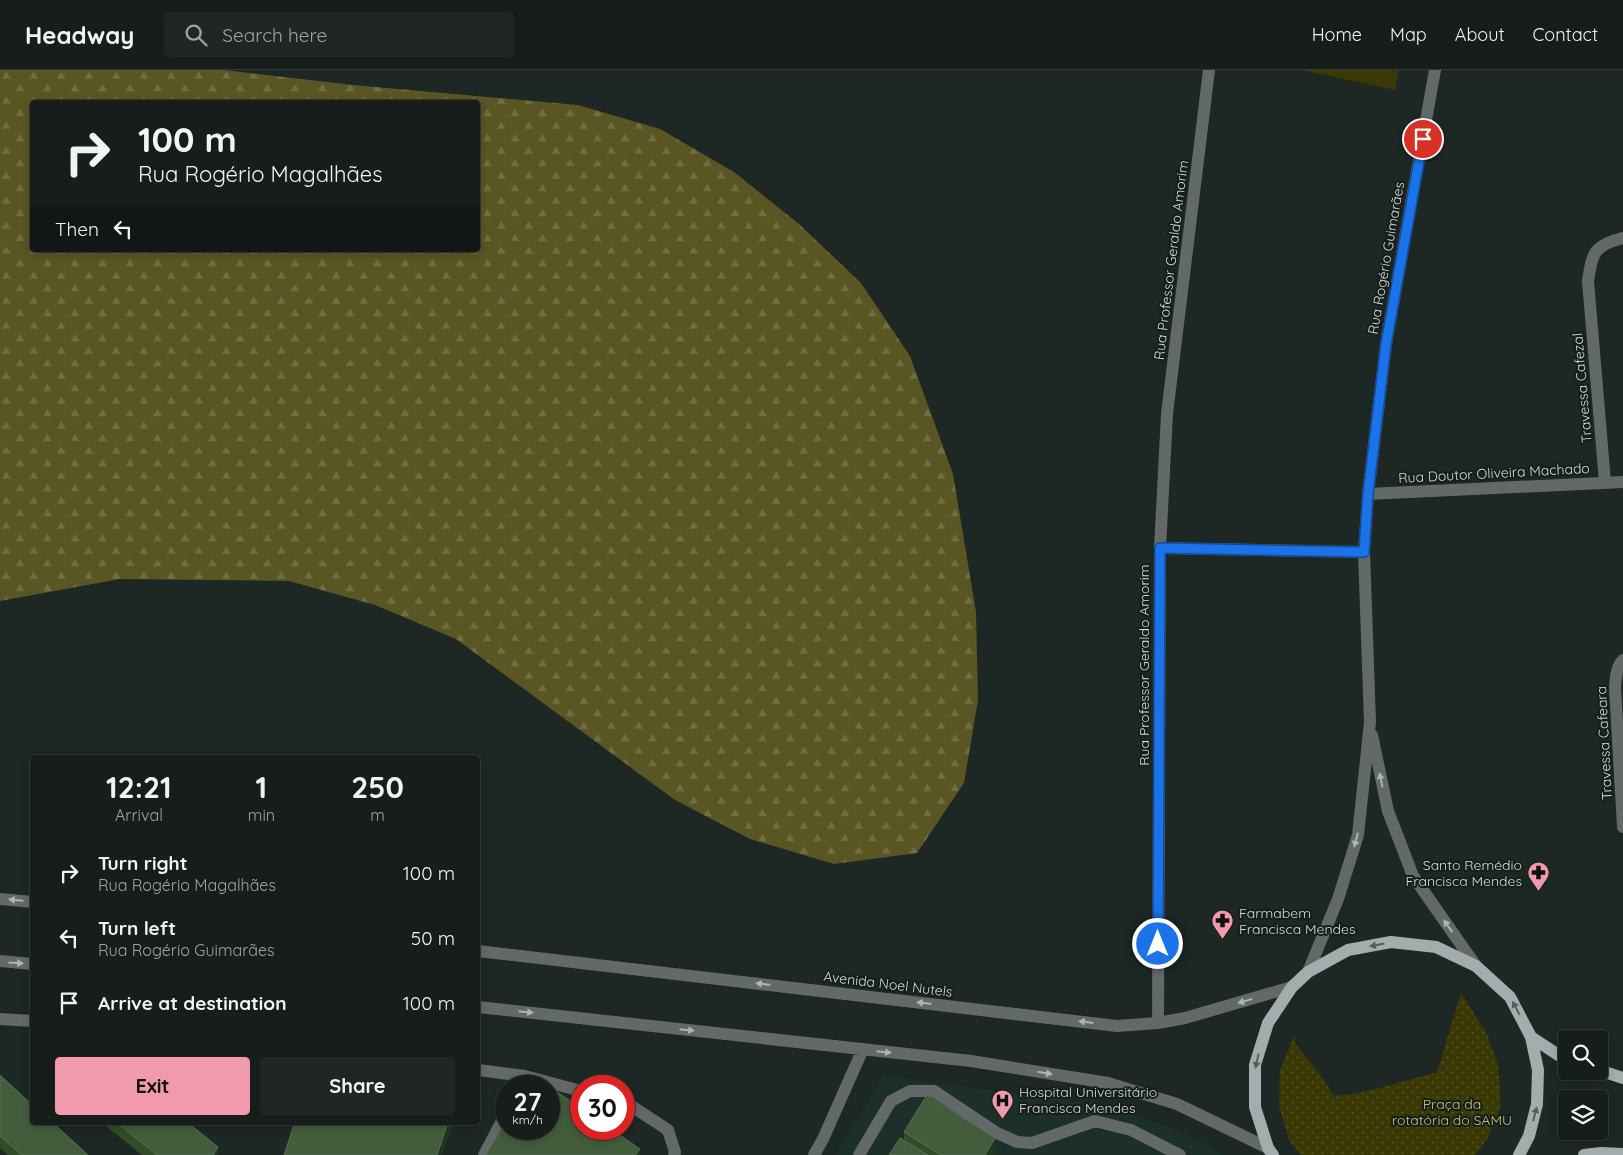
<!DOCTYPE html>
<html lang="en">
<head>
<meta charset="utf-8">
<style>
	:root { --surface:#161d1b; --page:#1f2624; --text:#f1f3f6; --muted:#9ea2a3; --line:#353b3a; --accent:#f29aad }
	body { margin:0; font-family:Quicksand,sans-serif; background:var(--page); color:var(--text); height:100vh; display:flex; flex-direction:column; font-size:19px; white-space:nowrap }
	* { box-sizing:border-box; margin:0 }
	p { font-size:16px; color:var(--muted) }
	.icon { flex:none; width:28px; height:28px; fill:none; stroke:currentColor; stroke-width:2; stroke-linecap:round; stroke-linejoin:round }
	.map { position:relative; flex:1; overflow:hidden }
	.sheet { position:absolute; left:30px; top:685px; width:450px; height:370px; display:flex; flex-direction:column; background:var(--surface); border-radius:5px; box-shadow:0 2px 8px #0003,0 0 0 1px var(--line) }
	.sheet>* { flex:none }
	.hud { position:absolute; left:30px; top:30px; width:450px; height:152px; border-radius:5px; box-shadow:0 2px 8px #0003,0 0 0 1px var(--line); background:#161d1b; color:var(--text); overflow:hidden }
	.controls { position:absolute; left:1558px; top:960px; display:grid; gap:10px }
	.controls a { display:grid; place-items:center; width:50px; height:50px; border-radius:5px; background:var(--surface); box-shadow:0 2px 8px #0003,0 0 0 1px var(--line); font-size:25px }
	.speed { position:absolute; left:495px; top:1005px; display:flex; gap:10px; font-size:25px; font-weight:700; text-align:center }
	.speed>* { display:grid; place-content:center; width:65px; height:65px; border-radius:50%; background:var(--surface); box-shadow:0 2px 8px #0003,0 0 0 1px var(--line); line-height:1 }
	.speed small { font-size:12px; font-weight:400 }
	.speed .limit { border:8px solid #d22; background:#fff; color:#111 }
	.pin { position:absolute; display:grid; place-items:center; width:42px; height:42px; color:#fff; margin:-21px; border:2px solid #fff; border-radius:50%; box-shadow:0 1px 5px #0007 }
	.me { position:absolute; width:55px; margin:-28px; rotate:0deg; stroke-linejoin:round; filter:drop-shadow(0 0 4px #0008) }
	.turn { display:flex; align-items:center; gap:18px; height:105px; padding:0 25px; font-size:22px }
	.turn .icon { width:65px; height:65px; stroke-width:2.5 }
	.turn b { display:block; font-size:35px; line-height:42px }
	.then { display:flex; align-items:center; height:48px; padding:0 25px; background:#0003; gap:10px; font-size:19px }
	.eta { display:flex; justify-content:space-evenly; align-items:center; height:85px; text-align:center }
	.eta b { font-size:30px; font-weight:800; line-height:35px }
	.button { display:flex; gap:10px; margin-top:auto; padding:10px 25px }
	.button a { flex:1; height:58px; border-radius:5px; background:var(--accent); color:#111; font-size:20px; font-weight:800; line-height:58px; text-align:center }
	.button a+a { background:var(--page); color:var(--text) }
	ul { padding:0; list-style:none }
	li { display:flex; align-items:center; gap:15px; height:65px; padding:0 25px }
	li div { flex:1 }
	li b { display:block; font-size:19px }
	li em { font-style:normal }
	header { display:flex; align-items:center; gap:30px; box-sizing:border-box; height:70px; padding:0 25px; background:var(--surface); border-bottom:1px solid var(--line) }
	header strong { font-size:24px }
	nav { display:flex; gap:28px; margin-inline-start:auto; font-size:18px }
	.search { width:350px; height:45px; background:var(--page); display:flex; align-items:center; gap:12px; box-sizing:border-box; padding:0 18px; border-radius:5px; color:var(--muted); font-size:19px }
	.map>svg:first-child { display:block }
</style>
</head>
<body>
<header>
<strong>Headway</strong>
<div class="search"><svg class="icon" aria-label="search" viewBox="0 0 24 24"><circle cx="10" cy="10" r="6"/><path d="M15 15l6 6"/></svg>Search here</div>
<nav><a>Home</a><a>Map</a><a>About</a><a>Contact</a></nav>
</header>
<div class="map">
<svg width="1623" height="1085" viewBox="0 0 1623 1085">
	<defs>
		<pattern id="forest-firs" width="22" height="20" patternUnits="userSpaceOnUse" patternTransform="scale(1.25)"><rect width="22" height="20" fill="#595623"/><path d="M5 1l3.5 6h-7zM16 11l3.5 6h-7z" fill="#706e42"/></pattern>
		<pattern id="park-dots" width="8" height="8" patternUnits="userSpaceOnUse" patternTransform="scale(1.25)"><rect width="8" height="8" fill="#3a3804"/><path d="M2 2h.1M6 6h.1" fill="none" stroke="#565428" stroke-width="1.8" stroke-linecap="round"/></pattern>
	</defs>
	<rect width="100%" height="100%" fill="#1d2724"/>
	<!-- built -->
	<path fill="#1d2f29" d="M884,1006l219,29 61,20 36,15 25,15h-390z"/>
	<!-- forest -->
	<path fill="url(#forest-firs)" fill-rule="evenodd" d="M0,0h224l129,15 225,20 82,24 74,43 65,52 62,59 49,73 43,118 23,138 2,88 -14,83 -47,70 -83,11 -84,-25 -75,-39 -219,-161 -81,-34 -86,-24 -169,-2 -120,22zM32,32h446v148h-446z"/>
	<!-- park -->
	<path fill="url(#park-dots)" d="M1461,923l26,41 11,31 3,42 -15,34 -11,14h-175l-11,-15 -10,-34 1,-36 14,-34 2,9 23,28 15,23c35,-3 69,-15 103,-24z"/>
	<!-- garden -->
	<path fill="#3a3804" d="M1301,0h98l-4,20z"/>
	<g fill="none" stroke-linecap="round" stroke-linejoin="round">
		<!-- minor -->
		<path stroke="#636969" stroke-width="12" d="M1605,412l-17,-201c4,-28 6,-36 35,-43
			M1368,424l255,-12
			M1160,478l204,4
			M1623,590c-7,7 -7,17 -8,27l8,140
			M1372,665l16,76 25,65 63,90
			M0,829l32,3
			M478,881l639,75 41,-3 27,-5 107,-31
			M0,891l32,3
			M1308,902l30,-73 20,-64 12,-113 -6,-170 4,-58 18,-150 49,-274
			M478,937l493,54 137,22 69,21 91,44
			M0,949l32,2
			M1158,953l2,-475 7,-134 42,-344
			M478,1000l47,6 56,15
			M624,1034l9,3 35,23 7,22 -1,3
			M484,1085l22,-42
			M814,1085l9,-16 40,-90
			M859,1085l32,-54 19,-10h24l63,42 20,9 15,1 63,-22 36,9 49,25"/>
		<!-- major -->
		<path stroke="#a2adae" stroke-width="12" d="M1531,967l35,23
			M1599,1000l24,8
			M1273,1085l-5,-7 -13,-41v-42l13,-42 24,-36 16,-15 40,-22 43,-8 45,5 40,19 34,31 21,40 7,33 -1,34 -8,32 -10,19
			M1584,1085l17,-2 22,1"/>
	</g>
	<!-- wall -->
	<path fill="#304c29" d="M0,1005l88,80h-80l-8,-7z
		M101,1052h86l31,33h-76z
		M904,1062l91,23h-106l15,-15z"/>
	<!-- shaded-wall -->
	<path fill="#21371f" d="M448,1052h6l-12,33h-5z
		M995,1068v17h-10z
		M218,1077v8h-5z
		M640,1079v6h-5z"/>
	<!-- building -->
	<path fill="#425c3c" stroke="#597055" d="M0,1005l32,30v17h20l36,33h-66l-22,-19z
		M532,1005l49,33v21h30l29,20 -5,6h-149l20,-35v9h43v-43h-23z
		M927,1025l68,43 -10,17h-44l-37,-23z
		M116,1052h71l31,25 -5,8h-56z
		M295,1052h153l-11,33h-153z
		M900,1068l28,17h-39z"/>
	<!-- one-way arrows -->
	<defs><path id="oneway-solid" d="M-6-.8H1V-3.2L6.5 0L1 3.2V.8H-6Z" transform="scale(1.25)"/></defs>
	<g fill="#aeb4b3">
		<use href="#oneway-solid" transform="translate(1381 710) rotate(-102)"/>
		<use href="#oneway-solid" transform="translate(1356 770) rotate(105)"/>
		<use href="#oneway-solid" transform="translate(16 830) rotate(-175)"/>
		<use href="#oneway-solid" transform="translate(1448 856) rotate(-125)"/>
		<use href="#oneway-solid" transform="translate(16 893) rotate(4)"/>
		<use href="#oneway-solid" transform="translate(763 914) rotate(-173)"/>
		<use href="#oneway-solid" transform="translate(1245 931) rotate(164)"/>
		<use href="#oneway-solid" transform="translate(924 933) rotate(-173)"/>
		<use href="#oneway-solid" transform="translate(526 942) rotate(6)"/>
		<use href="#oneway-solid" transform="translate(1086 952) rotate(-173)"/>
		<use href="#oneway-solid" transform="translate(687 960) rotate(6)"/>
		<use href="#oneway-solid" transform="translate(884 982) rotate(6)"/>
		<use href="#oneway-solid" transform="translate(1045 1003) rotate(9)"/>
	</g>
	<g fill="#545e5d">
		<use href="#oneway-solid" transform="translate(1377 875) rotate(169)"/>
		<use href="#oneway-solid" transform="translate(1516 938) rotate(-118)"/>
		<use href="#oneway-solid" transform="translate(1257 991) rotate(102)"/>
		<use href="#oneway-solid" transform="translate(1535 1044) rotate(-75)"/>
	</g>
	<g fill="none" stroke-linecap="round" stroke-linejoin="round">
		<defs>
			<path id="route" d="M1158,874l2,-396 204,4 4,-58 18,-150 37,-205"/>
		</defs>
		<!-- route casing -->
		<use href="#route" stroke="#114b97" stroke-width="12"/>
		<!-- route -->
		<use href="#route" stroke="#1a73e8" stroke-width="9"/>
	</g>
	<!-- icons -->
	<defs>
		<symbol id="pharmacy-pin" viewBox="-11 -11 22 30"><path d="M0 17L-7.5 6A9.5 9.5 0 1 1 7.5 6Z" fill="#f29aad" stroke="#141e1b"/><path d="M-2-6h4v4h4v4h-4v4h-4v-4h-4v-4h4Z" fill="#111"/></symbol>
		<symbol id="hospital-pin" viewBox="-11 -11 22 30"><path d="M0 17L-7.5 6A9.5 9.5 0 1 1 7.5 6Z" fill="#f29aad" stroke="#141e1b"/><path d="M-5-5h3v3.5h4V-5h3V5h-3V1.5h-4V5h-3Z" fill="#111"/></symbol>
	</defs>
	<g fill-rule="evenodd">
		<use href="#pharmacy-pin" x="1526" y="790" width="25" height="34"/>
		<use href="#pharmacy-pin" x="1210" y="838" width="25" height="34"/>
		<use href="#hospital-pin" x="990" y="1018" width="25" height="34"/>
	</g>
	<g text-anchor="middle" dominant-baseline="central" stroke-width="4" stroke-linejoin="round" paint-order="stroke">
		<!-- street labels -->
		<g font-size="14" fill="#d7dddb" stroke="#141e1b">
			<text transform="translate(1386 188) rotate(-80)">Rua Rogério Guimarães</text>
			<text transform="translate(1171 190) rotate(-83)">Rua Professor Geraldo Amorim</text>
			<text transform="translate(1582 318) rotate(-95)">Travessa Cafezal</text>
			<text transform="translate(1494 403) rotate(-3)">Rua Doutor Oliveira Machado</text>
			<text transform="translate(1144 595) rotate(-90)">Rua Professor Geraldo Amorim</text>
			<text transform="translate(1604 673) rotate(-93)">Travessa Cafeara</text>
			<text transform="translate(888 914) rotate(7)">Avenida Noel Nutels</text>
		</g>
		<!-- poi labels -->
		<g font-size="14" fill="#d7dddb" stroke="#141e1b" text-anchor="start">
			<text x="1522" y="795" text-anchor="end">Santo Remédio<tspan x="1522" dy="16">Francisca Mendes</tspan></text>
			<text x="1239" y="843">Farmabem<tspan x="1239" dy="16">Francisca Mendes</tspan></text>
			<text x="1019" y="1022">Hospital Universitário<tspan x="1019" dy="16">Francisca Mendes</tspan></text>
		</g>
		<!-- park labels -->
		<g font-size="14" fill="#c6c373" stroke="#141e1b">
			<text x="1452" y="1034">Praça da<tspan x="1452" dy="16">rotatória do SAMU</tspan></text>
		</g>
	</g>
</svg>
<div class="controls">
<a><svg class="icon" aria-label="search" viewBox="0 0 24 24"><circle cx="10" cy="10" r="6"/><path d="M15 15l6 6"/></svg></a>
<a><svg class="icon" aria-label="layers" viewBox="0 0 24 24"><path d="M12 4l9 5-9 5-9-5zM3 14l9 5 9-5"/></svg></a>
</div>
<div class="speed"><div>27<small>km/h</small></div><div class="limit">30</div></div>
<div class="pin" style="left:1423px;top:69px;background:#d93025"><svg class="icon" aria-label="arrive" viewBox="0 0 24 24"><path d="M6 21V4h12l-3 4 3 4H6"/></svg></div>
<svg class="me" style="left:1158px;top:874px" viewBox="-20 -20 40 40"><circle r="17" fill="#1a73e8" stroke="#fff" stroke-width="3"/><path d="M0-11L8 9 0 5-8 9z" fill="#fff"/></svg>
<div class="hud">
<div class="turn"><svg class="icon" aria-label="right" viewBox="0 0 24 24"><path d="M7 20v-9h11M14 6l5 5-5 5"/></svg><div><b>100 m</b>Rua Rogério Magalhães</div></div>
<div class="then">Then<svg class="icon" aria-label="left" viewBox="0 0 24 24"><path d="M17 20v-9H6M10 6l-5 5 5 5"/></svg></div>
</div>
<section class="sheet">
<div class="eta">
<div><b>12:21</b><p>Arrival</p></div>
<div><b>1</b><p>min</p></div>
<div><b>250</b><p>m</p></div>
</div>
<ul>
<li><svg class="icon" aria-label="right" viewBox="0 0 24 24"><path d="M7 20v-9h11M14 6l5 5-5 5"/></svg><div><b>Turn right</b><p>Rua Rogério Magalhães</p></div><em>100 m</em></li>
<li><svg class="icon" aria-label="left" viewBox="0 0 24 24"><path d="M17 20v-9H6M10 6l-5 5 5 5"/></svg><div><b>Turn left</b><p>Rua Rogério Guimarães</p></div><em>50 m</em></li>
<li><svg class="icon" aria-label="arrive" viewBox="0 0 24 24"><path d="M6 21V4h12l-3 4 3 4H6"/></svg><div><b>Arrive at destination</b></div><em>100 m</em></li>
</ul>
<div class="button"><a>Exit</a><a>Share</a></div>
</section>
</div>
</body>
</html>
